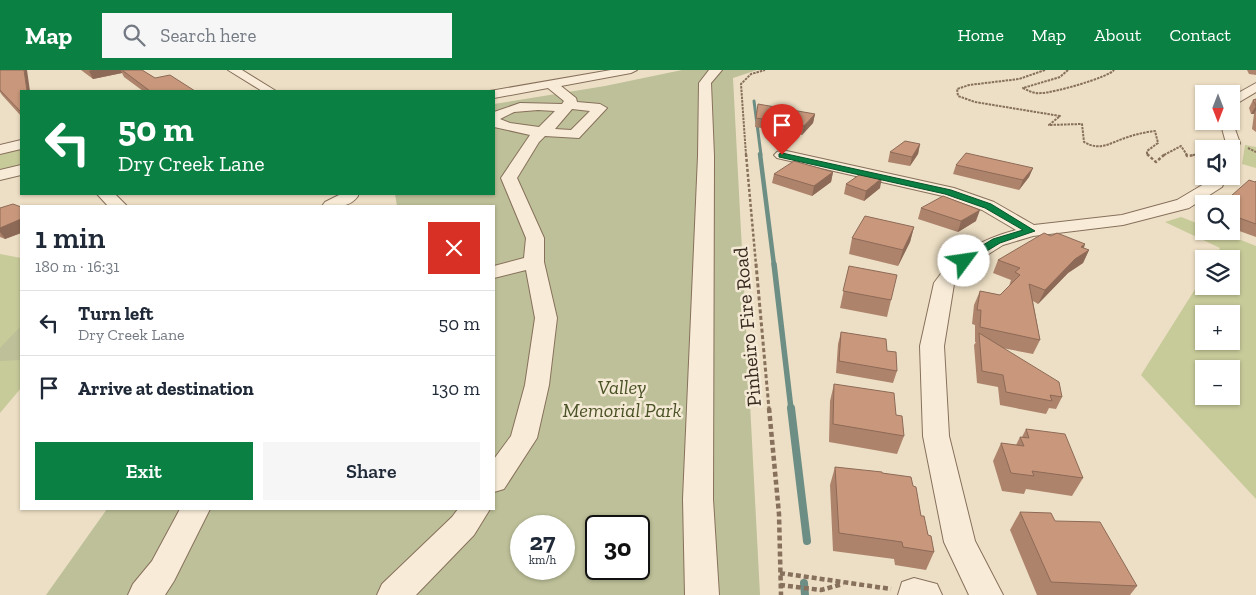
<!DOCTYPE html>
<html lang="en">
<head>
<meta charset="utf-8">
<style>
	:root { --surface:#fff; --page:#f6f6f7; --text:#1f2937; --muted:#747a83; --line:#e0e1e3; --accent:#0b8043 }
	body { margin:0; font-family:"Zilla Slab",serif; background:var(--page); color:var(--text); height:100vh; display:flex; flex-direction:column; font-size:19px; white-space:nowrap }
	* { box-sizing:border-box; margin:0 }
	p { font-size:16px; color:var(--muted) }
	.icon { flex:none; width:28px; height:28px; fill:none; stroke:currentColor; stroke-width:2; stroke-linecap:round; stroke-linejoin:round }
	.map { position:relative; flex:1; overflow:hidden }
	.drawer { position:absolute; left:20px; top:135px; width:475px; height:305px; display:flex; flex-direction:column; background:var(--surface); border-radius:0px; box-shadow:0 1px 4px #0004 }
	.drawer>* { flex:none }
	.guide { position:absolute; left:20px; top:20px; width:475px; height:105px; border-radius:0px; box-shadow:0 1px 4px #0004; background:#0b8043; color:#fff; overflow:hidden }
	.needle { width:32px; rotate:180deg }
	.fabs { position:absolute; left:1195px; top:15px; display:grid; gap:10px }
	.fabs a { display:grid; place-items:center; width:45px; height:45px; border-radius:0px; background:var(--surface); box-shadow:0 1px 4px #0004; font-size:25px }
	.speed { position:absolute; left:510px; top:445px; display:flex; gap:10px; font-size:25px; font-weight:700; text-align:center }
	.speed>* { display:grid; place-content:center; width:65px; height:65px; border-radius:50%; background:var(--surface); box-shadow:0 1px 4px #0004; line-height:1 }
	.speed small { font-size:12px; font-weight:400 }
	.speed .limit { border:2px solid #111; border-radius:8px; background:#fff; color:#111 }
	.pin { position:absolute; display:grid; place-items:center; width:42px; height:42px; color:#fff; margin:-51px -21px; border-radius:50% 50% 50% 0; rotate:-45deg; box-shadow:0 0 5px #0007 }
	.pin .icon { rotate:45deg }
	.me { position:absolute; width:55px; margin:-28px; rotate:59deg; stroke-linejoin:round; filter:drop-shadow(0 0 4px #0008) }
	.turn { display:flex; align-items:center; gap:18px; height:105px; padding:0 15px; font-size:22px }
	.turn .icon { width:65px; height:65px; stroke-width:2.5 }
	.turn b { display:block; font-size:35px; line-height:42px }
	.round { display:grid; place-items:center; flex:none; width:52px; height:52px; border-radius:0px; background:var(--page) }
	.overview { display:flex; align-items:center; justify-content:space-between; height:85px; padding:0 15px }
	h1 { font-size:30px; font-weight:600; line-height:38px }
	.primary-button { display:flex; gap:10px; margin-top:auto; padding:10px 15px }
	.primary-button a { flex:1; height:58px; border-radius:0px; background:var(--accent); color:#fff; font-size:20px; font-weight:600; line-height:58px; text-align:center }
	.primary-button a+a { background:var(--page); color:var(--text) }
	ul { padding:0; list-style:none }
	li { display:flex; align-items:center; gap:15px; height:65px; padding:0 15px; border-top:1px solid var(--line) }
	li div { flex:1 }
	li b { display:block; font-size:19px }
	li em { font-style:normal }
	header { display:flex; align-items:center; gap:30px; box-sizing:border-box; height:70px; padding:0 25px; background:var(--accent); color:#fff }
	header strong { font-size:24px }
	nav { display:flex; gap:28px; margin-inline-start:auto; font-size:18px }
	.search { width:350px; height:45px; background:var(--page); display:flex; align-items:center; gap:12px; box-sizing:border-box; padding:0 18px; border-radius:0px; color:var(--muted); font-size:19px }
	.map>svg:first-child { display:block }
</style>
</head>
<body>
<header>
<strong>Map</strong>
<div class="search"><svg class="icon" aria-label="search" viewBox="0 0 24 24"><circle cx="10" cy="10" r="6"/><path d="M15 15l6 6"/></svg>Search here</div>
<nav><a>Home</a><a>Map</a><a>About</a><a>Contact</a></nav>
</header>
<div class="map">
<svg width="1256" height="525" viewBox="0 0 1256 525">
	<rect width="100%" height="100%" fill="#eddfc5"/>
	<!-- green -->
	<path fill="#c7ca99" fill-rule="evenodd" d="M1245,75l11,2v21l-14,-4z
		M21,79v19l-21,5v-18z
		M1181,147l23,9v5h14l38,15v253l-115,-124 63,-100v11h27v-27h-17l6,-11 -55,-26zM1204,244h27v27h-27zM1204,299h27v27h-27z
		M0,184l21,4v130l-21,25z"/>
	<!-- cemetery -->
	<path fill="#bdc098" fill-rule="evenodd" d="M682,0h75l-24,8 27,517h-714l61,-86h387v-303h-97l-2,-12h99v-90l111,-18zM521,456h43v43h-43zM596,456h43v43h-43z
		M21,256v34l-21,1v-13z"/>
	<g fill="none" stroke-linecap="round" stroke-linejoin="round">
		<!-- stream-far3 -->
		<path stroke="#6d8e84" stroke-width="3" d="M754,31l7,54"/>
		<!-- stream-far2 -->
		<path stroke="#6d8e84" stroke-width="4.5" d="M760,84l14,111"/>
		<!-- stream-far1 -->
		<path stroke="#6d8e84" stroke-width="5.5" d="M774,194l17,145"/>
		<!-- stream -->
		<path stroke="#6d8e84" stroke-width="8" d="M791,338l16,133
			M804,513l1,12"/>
		<defs>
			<path id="minor" d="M228,0h14l34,21h-14z
				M611,0h26l-6,3 -70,13 15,12 1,4 23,2 7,4 -28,30 -34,-2 -6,6 -22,36 27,60v24l13,56 -8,67 -12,53 -33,51 -10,3v-33l17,-23 14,-51 10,-67 -9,-48 -32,8v-12l30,-8 2,-20 -25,-60 29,-43 -36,-8v-15l26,-9 42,1 2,-3 -16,-13 -54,10v-7h-4zM572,39l18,2 -19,19 -16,-1zM538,40l17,1 -16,16 -29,-4 -10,-4 14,-7z
				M709,0h13l-11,13 3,73 -1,343 6,96h-34l-2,-96 15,-343 1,-73z
				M1256,13v9l-25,15v-10z
				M1231,48l9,25 -4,9 -5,1v-4h-7l2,-6 -6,-22h11z
				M21,70v9l-21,5v-9z
				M782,80l172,38 40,14 40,23 88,-10 55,-15 32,-19 2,-5h16l-5,11 -33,21 -66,17 -90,11 -30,9 -32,20 -17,19 -10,62 5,90 26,105 28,54h-34l-25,-53 -21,-106 -3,-90 14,-63c20,-29 48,-44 82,-53l-34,-20 -39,-14 -166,-38 -3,-3 3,-3z
				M21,95v10l-21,5v-10z
				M97,124h18l12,12h-19z
				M341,124h17v2c-8,12 -23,11 -36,10l3,-4z
				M180,439h30l-36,72 -9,14h-37l5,-11 19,-23z
				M458,439h32l-16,26 -58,60h-39l5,-11 70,-67z
				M914,508l23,6 5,11h-44l4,-13z"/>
		</defs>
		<!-- minor casing -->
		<use href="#minor" stroke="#87705c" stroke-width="2"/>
		<!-- path-far3 -->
		<path stroke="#87705c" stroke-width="2" stroke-dasharray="2.5 1" stroke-linecap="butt" d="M1045,0l-26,9 -50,6 -12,4 1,7 17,6 85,14 -11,9 33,-1 2,18c17,10 27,0 44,-5 9,-3 18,-5 27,-6l3,12 -11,8v4
			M1068,0l-8,7 -37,11c6,3 11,6 18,5 13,0 68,-16 73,-23
			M1248,78l8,4
			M746,85l-5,-71 10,-10 14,-4
			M1164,85l17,-9 6,9
			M1193,85l11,-1"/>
		<!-- path-far2 -->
		<path stroke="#87705c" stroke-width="2.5" stroke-dasharray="3 2" stroke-linecap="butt" d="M746,84l10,111
			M1147,84l9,8 9,-8
			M1186,84l1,2 17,-2"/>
		<!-- path-far1 -->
		<path stroke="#87705c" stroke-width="3" stroke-dasharray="4 2.5" stroke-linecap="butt" d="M756,194l13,145"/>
		<!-- path -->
		<path stroke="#87705c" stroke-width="4.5" stroke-dasharray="5 3" stroke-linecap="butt" d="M769,338l10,106 2,81
			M780,503l111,16
			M780,515l41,5 22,-6"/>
		<!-- minor -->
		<use href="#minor" fill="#f8ecd8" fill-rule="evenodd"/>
	</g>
	<!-- wall -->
	<path fill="#ad836b" d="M0,0l21,21v25l-19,-21 -2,-3z
		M81,0h61l13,8 40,13h-52l-19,-14 -2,-4 -29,6z
		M1247,0h9v5l-7,-1z
		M1256,29v33l-4,-3 2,-15h-3l-2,-6 4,-8z
		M815,44l-2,9 -11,12 -47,-8 1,-9z
		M920,74l-2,10 -8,12 -22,-4 2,-10z
		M956,95l77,3 -4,9 -10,13 -66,-16z
		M833,102l-2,10 -19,14 -40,-13 2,-9z
		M1256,111v56l-25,-9v-24z
		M846,114l34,4 -16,13 -20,-7z
		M21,137v26l-16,6 -5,-2v-29z
		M921,138l55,13 -18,11 -40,-13z
		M914,157l-4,15 -12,24 -49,-12 3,-16z
		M1051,166l34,8 -1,4 5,2 -6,13 -15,10 -30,31 -5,-3 7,39 -7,14 -31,-6 60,49 -6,12 -7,-1 -3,6 -46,-9 -2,-18 -21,-4 -3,-38 2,-3h-1v-17l-3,-1 2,-19 6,-14 20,4 9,-9 2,-6 -18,-7 5,-13z
		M849,196l42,34 -4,17 -47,-9z
		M841,262l46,19 10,20 -4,12 -57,-10 2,-29z
		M834,314l62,31 8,21 -7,18 -68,-12 1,-41z
		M1026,359l57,49 -11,18 -46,-7 -2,5 -22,-3 -9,-30 8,-18 15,2 4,-8h2z
		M835,397l47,6 31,13 8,30 13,36 -8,18 -31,-5 -1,-6 -61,-8 -3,-66z
		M1020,442l35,9 82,65 -7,9h-93l-27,-65z"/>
	<!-- shaded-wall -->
	<path fill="#8d6a57" d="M24,0h3l3,21h-3z
		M92,0h29l1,3 -29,6 -4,-8z
		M1256,36v4l-2,4h-3z
		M815,44l-2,9 -11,12 2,-9z
		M920,74l-2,10 -8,12 2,-9z
		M1033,98l-4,9 -10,13 4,-10z
		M833,102l-2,10 -19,14 2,-10z
		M882,108l-2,10 -16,13 2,-10z
		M980,140l-4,11 -18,11 3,-11z
		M21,149v14l-16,6 -5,-7v-4z
		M914,157l-4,15 -12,24 5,-16z
		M1085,174l-5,12 9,-6 -6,13 -15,10 -30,31 7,-14 36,-43z"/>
	<!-- building -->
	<path fill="#c9987c" stroke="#8d6a57" d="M0,0h24l3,21h-6v21l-21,-22z
		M122,0h20l13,8 15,-3 25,16h-45z
		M1256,29v7l-3,-6z
		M758,34l57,10 -11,12 -48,-8z
		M905,71l15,3 -8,13 -22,-5z
		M966,83l67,15 -10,12 -67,-15z
		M794,91l39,11 -19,14 -40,-12z
		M862,103l20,5 -16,13 -20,-7z
		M1249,110l6,2 1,-1v43l-25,-9v-11h-9z
		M943,126l37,14 -19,11 -40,-13z
		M13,134l8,3v12l-21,9v-20z
		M865,146l49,11 -11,23 -51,-12z
		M1044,163l7,3 6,-3 28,11 -4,3 8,3 -14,9 -30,31 -16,-6 11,56 -60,-13 1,-17h-4l3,-19 20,4 20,-20 -5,-3 5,-4 -22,-8z
		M849,196l48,9 -6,25 -48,-9z
		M841,262l45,7 1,12 9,1 1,19 -58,-10z
		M979,263l80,49 3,15 -12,-2 2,6 -46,-9 -3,-17 -21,-4z
		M834,314l60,9 2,22 6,1 2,20 -71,-12z
		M1026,359l39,5 18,44 -51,-7 2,5 -23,-3 -10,-30 23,3 -4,-9 9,1z
		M835,397l47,5v1l29,4 2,9 3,1 5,29h3l4,19 3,1 3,16 -31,-5 -1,-5 -63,-9z
		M1020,442l31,1 4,8 45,1 37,64 -86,-4z"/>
	<!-- route -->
	<path fill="#0b8043" stroke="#07532c" d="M782,83l169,37 40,14 44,27 -35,12 -33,20h-7v-4l33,-20 30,-9 -38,-22 -40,-14 -166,-37v-3z"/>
	<g text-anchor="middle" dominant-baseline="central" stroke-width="5" stroke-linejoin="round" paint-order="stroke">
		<!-- street labels -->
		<g font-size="20" fill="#37291f" stroke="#f4e9d4">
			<text transform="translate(747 257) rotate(-95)">Pinheiro Fire Road</text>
		</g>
		<!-- park labels -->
		<g font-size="20" font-style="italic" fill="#4a5326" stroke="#f4e9d4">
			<text x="622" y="317">Valley<tspan x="622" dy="23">Memorial Park</tspan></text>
		</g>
	</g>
</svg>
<div class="fabs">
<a><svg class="needle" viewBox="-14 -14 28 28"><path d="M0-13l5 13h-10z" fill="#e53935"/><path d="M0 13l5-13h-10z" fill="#747a83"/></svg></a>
<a><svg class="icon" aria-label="sound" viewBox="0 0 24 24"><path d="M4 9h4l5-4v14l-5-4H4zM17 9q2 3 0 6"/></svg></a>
<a><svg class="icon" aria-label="search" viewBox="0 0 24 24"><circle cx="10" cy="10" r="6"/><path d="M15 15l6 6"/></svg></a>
<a><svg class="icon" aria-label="layers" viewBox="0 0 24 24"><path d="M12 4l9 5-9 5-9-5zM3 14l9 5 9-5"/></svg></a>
<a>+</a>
<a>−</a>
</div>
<div class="speed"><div>27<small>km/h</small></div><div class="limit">30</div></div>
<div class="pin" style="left:782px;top:85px;background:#d93025"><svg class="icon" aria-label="arrive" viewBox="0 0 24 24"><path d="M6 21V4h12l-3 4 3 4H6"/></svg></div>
<svg class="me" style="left:964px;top:191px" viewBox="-20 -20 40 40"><circle r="19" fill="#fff"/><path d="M0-13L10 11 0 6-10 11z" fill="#0b8043"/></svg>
<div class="guide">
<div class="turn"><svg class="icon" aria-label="left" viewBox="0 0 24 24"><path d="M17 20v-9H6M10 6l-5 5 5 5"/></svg><div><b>50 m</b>Dry Creek Lane</div></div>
</div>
<section class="drawer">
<div class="overview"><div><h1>1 min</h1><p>180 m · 16:31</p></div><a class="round" style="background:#d93025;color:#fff"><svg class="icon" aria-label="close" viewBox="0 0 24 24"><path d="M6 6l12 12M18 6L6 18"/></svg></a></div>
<ul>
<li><svg class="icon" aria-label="left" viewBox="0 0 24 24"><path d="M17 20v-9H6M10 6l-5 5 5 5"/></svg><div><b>Turn left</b><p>Dry Creek Lane</p></div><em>50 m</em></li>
<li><svg class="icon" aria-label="arrive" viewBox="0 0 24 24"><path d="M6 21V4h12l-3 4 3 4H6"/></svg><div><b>Arrive at destination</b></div><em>130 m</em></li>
</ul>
<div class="primary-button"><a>Exit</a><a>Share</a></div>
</section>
</div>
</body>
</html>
